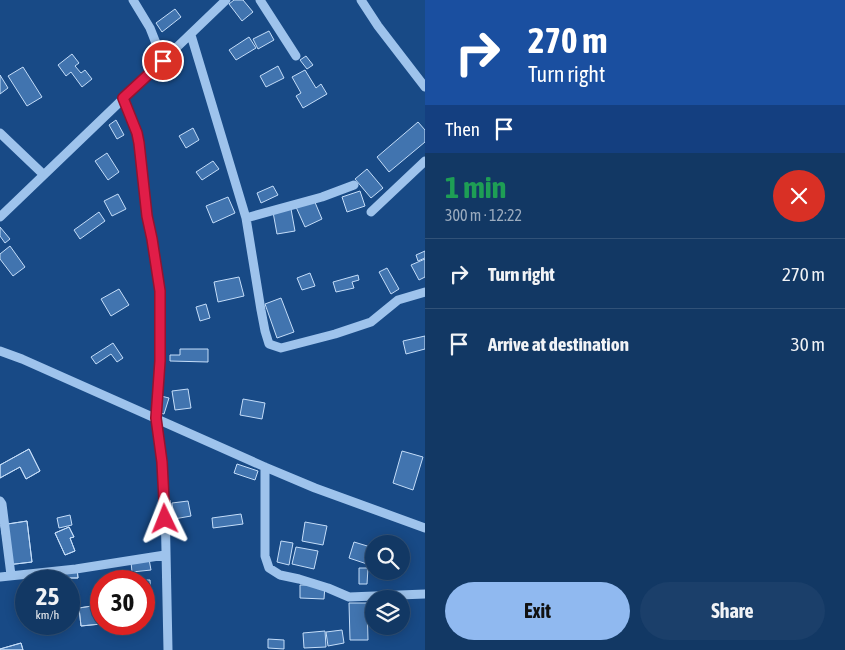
<!DOCTYPE html>
<html lang="en">
<head>
<meta charset="utf-8">
<style>
	:root { --surface:#123864; --page:#1b3f6a; --text:#f1f3f6; --muted:#9cacbf; --line:#315278; --accent:#90b9f0 }
	body { margin:0; font-family:"Asap Condensed",sans-serif; background:var(--page); color:var(--text); height:100vh; display:flex; flex-direction:column; font-size:19px; white-space:nowrap }
	* { box-sizing:border-box; margin:0 }
	p { font-size:16px; color:var(--muted) }
	.icon { flex:none; width:28px; height:28px; fill:none; stroke:currentColor; stroke-width:2; stroke-linecap:round; stroke-linejoin:round }
	.map { position:relative; flex:1; overflow:hidden }
	.side { display:flex; flex-direction:column; background:var(--surface); width:420px }
	.side>* { flex:none }
	.banner { background:#1a4fa0; color:#fff; overflow:hidden }
	.controls { position:absolute; left:365px; top:535px; display:grid; gap:10px }
	.controls a { display:grid; place-items:center; width:45px; height:45px; border-radius:50%; background:var(--surface); box-shadow:0 2px 12px #0003,0 0 0 1px var(--line); font-size:25px }
	.speed { position:absolute; left:15px; top:570px; display:flex; gap:10px; font-size:25px; font-weight:700; text-align:center }
	.speed>* { display:grid; place-content:center; width:65px; height:65px; border-radius:50%; background:var(--surface); box-shadow:0 2px 12px #0003,0 0 0 1px var(--line); line-height:1 }
	.speed small { font-size:12px; font-weight:400 }
	.speed .limit { border:8px solid #d22; background:#fff; color:#111 }
	.pin { position:absolute; display:grid; place-items:center; width:42px; height:42px; color:#fff; margin:-21px; border:2px solid #fff; border-radius:50%; box-shadow:0 1px 5px #0007 }
	.me { position:absolute; width:55px; margin:-28px; rotate:358deg; stroke-linejoin:round; filter:drop-shadow(0 0 4px #0008) }
	.turn { display:flex; align-items:center; gap:18px; height:105px; padding:0 20px; font-size:22px }
	.turn .icon { width:65px; height:65px; stroke-width:2.5 }
	.turn b { display:block; font-size:35px; line-height:42px }
	.then { display:flex; align-items:center; height:48px; padding:0 20px; background:#0003; gap:10px; font-size:19px }
	.round { display:grid; place-items:center; flex:none; width:52px; height:52px; border-radius:26px; background:var(--page) }
	.summary { display:flex; align-items:center; justify-content:space-between; height:85px; padding:0 20px }
	h1 { font-size:30px; font-weight:700; line-height:38px; color:#1e9e55 }
	.cta { display:flex; gap:10px; margin-top:auto; padding:10px 20px }
	.cta a { flex:1; height:58px; border-radius:30px; background:var(--accent); color:#111; font-size:20px; font-weight:700; line-height:58px; text-align:center }
	.cta a+a { background:var(--page); color:var(--text) }
	ul { padding:0; list-style:none }
	li { display:flex; align-items:center; gap:15px; height:70px; padding:0 20px; border-top:1px solid var(--line) }
	li div { flex:1 }
	li b { display:block; font-size:19px }
	li em { font-style:normal }
	main { display:flex; flex:1; min-height:0 }
	.map>svg:first-child { display:block }
</style>
</head>
<body>
<main>
<div class="map">
<svg width="425" height="650" viewBox="0 0 425 650">
	<rect width="100%" height="100%" fill="#184a86"/>
	<!-- building -->
	<path fill="#4174af" stroke="#c4ddf9" d="M234,0h9l10,12 -11,9 -13,-17z
		M175,9l6,8 -19,15 -6,-9z
		M269,31l5,9 -16,9 -5,-10z
		M249,37l7,11 -20,12 -7,-10z
		M72,54l7,9 -4,3 6,7 4,-3 7,9 -10,8 -11,-15 -5,4 -8,-11z
		M306,56l7,9 -6,4 -7,-9z
		M278,66l6,12 -18,9 -6,-11z
		M23,67l19,30 -15,9 -19,-30z
		M305,70l11,18 5,-4 6,10 -24,14 -7,-12 5,-3 -9,-16z
		M0,75l8,13 -8,6z
		M116,120l8,15 -7,4 -8,-14z
		M418,122l7,8v12l-36,30 -12,-15z
		M193,128l6,12 -13,8 -7,-12z
		M107,153l12,19 -11,8 -13,-19z
		M213,161l6,8 -17,11 -6,-8z
		M367,169l16,19 -12,10 -16,-19z
		M273,186l5,9 -17,8 -4,-10z
		M360,191l5,15 -18,6 -5,-15z
		M118,194l8,15 -14,7 -8,-15z
		M228,197l7,16 -22,10 -7,-17z
		M314,200l8,19 -17,8 -9,-20z
		M291,209l4,22 -18,3 -4,-22z
		M99,212l6,9 -25,18 -6,-9z
		M0,227l10,12 -5,4 -5,-7z
		M10,246l15,21 -12,9 -13,-17v-5z
		M425,251v7l-7,3 -2,-6z
		M425,259v18l-6,3 -8,-15z
		M387,268l12,21 -8,5 -12,-22z
		M310,273l5,13 -13,4 -5,-12z
		M358,275l1,5 -7,2 2,6 -18,4 -3,-10z
		M239,277l5,19 -26,6 -4,-20z
		M119,289l10,16 -18,11 -10,-17z
		M281,298l13,34 -17,6 -12,-34z
		M206,304l4,14 -10,3 -4,-14z
		M425,336v13l-19,5 -3,-13z
		M113,343l10,15 -6,4 -6,-8 -15,10 -5,-7z
		M180,349h28v13l-38,-1v-6h10z
		M188,389l3,19 -16,2 -3,-19z
		M161,396l8,2 -5,16 -8,-2z
		M243,399l22,4 -3,16 -22,-4z
		M29,449l11,22 -14,8 -6,-12 -20,11v-13z
		M29,449l11,22 -14,8 -6,-12 -20,11v-13z
		M402,451l21,6 -10,33 -20,-7z
		M237,464l21,7 -3,9 -21,-7z
		M170,500l2,20h-8l-2,-19z
		M188,501l3,15 -17,3 -2,-16z
		M241,514l2,10 -30,4 -1,-10z
		M70,515l2,10 -13,3 -2,-10z
		M27,521l5,41 -25,3 -6,-40z
		M27,521l5,41 -25,3 -6,-40z
		M305,522l22,4 -4,19 -21,-4z
		M69,527l5,10 -4,1 5,13 -10,4 -10,-22z
		M69,527l5,10 -4,1 5,13 -10,4 -10,-22z
		M281,541l12,2 -4,22 -12,-3z
		M354,542l20,6v5l-4,12 -21,-7z
		M296,547l22,4 -4,18 -22,-5z
		M149,559l2,11 -19,2 -1,-10z
		M65,568h12l1,10h-13z
		M65,568h12l1,10h-13z
		M359,568h9l-1,16h-8z
		M124,580h26l1,18h-7v-17z
		M300,585h25l-1,14 -24,-1z
		M349,603h18l1,37h-18z
		M98,605l3,19 -20,2 -2,-18z
		M98,605l3,19 -20,2 -2,-18z
		M342,630l2,13 -16,3 -2,-14z
		M325,631l1,16 -22,1 -1,-15z
		M268,639l16,1v9l-16,-1z
		M21,643l2,7h-23v-1z
		M21,643l2,7h-23v-1z"/>
	<g fill="none" stroke-linecap="round" stroke-linejoin="round">
		<!-- minor -->
		<path stroke="#9ec3ec" stroke-width="9" d="M133,0l17,28 13,33
			M260,0l36,56
			M361,0l17,26 47,61
			M191,35l55,183 15,92 4,21 4,13 12,4 54,-14 36,-12 27,-22 27,-8
			M123,99l14,34 2,10 8,73 5,23 8,52v70l-4,57 6,43 3,41 3,148
			M0,133l44,42
			M371,212l54,-51
			M0,217l226,-217
			M246,218l76,-21 32,-12
			M0,351l22,8 243,108 50,21 110,40
			M265,467v89l4,12 11,7 19,4 29,9 21,9 76,-3
			M0,501l2,3 9,71
			M0,577l76,-8 89,-14"/>
	</g>
	<g fill="none" stroke-linecap="round" stroke-linejoin="round">
		<defs>
			<path id="route" d="M163,61l-40,37 14,35 2,10 8,73 5,23 8,52v70l-4,57 6,44 3,57"/>
		</defs>
		<!-- route casing -->
		<use href="#route" stroke="#92132f" stroke-width="12"/>
		<!-- route -->
		<use href="#route" stroke="#e11d48" stroke-width="9"/>
	</g>
</svg>
<div class="controls">
<a><svg class="icon" aria-label="search" viewBox="0 0 24 24"><circle cx="10" cy="10" r="6"/><path d="M15 15l6 6"/></svg></a>
<a><svg class="icon" aria-label="layers" viewBox="0 0 24 24"><path d="M12 4l9 5-9 5-9-5zM3 14l9 5 9-5"/></svg></a>
</div>
<div class="speed"><div>25<small>km/h</small></div><div class="limit">30</div></div>
<div class="pin" style="left:163px;top:61px;background:#d93025"><svg class="icon" aria-label="arrive" viewBox="0 0 24 24"><path d="M6 21V4h12l-3 4 3 4H6"/></svg></div>
<svg class="me" style="left:165px;top:519px" viewBox="-20 -20 40 40"><path d="M0-17L14 15 0 8-14 15z" fill="#e11d48" stroke="#fff" stroke-width="4"/></svg>
</div>
<section class="side">
<div class="banner">
<div class="turn"><svg class="icon" aria-label="right" viewBox="0 0 24 24"><path d="M7 20v-9h11M14 6l5 5-5 5"/></svg><div><b>270 m</b>Turn right</div></div>
<div class="then">Then<svg class="icon" aria-label="arrive" viewBox="0 0 24 24"><path d="M6 21V4h12l-3 4 3 4H6"/></svg></div>
</div>
<div class="summary"><div><h1>1 min</h1><p>300 m · 12:22</p></div><a class="round" style="background:#d93025;color:#fff"><svg class="icon" aria-label="close" viewBox="0 0 24 24"><path d="M6 6l12 12M18 6L6 18"/></svg></a></div>
<ul>
<li><svg class="icon" aria-label="right" viewBox="0 0 24 24"><path d="M7 20v-9h11M14 6l5 5-5 5"/></svg><div><b>Turn right</b></div><em>270 m</em></li>
<li><svg class="icon" aria-label="arrive" viewBox="0 0 24 24"><path d="M6 21V4h12l-3 4 3 4H6"/></svg><div><b>Arrive at destination</b></div><em>30 m</em></li>
</ul>
<div class="cta"><a>Exit</a><a>Share</a></div>
</section>
</main>
</body>
</html>
